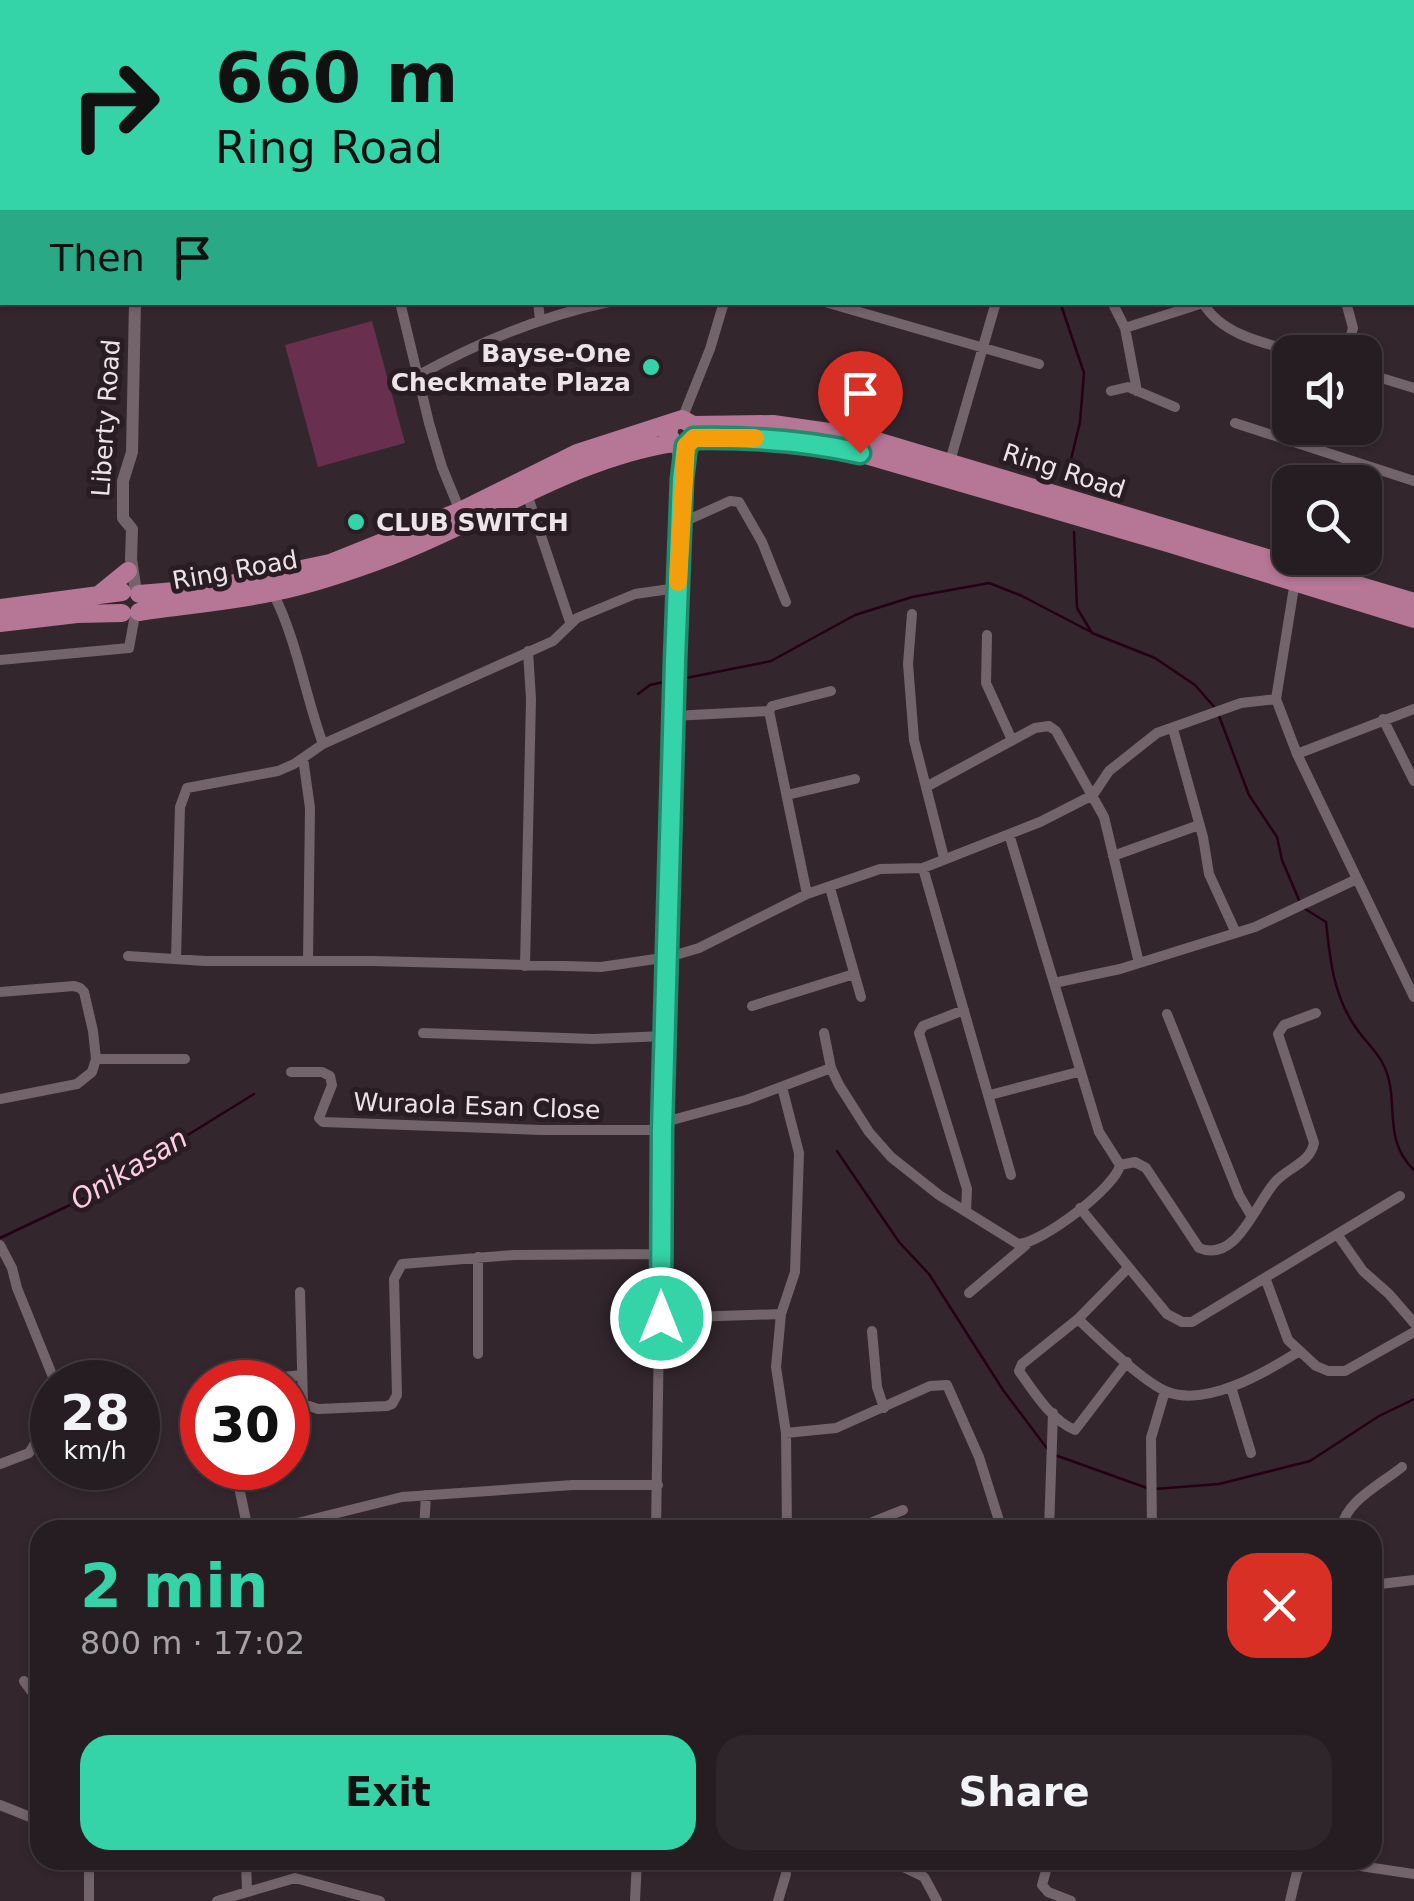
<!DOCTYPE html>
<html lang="en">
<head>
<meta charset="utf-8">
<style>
	:root { --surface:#261d22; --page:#2e262a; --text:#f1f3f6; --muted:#a4a2a5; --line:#423b40; --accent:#34d4a8 }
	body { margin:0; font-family:"DejaVu Sans",sans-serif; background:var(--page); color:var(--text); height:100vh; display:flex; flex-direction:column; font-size:38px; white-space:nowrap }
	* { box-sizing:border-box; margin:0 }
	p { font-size:32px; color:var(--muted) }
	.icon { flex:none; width:55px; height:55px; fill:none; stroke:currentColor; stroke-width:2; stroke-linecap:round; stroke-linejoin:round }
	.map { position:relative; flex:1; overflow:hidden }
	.panel { position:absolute; left:30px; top:1520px; width:1352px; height:350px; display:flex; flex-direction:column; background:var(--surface); border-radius:30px; box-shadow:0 2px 8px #0004,0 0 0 2px var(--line) }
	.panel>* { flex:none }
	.banner { position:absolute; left:0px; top:0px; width:1415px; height:305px; box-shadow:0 2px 8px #0004,0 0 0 2px var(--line); background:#34d4a8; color:#111; overflow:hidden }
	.controls { position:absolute; left:1272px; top:335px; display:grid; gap:20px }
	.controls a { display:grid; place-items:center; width:110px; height:110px; border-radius:20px; background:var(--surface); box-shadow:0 2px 8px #0004,0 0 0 2px var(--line); font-size:50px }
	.speed { position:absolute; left:30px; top:1360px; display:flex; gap:20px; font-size:50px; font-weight:700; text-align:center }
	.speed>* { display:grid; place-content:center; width:130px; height:130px; border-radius:50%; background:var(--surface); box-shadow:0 2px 8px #0004,0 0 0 2px var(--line); line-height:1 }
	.speed small { font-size:25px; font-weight:400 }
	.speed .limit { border:15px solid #d22; background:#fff; color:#111 }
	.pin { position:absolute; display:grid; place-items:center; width:85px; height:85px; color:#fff; margin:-102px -42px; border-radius:50% 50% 50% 0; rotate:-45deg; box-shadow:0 0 10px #0007 }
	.pin .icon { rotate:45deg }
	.me { position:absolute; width:110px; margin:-55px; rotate:0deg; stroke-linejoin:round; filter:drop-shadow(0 0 8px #0008) }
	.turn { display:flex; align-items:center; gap:35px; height:210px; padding:0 50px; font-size:45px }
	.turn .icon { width:130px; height:130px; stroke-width:2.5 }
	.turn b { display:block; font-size:70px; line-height:85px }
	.then { display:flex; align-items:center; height:95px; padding:0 50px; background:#0003; gap:20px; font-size:38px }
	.round { display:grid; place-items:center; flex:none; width:105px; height:105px; border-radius:30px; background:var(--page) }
	.summary { display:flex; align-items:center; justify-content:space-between; height:170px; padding:0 50px }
	h1 { font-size:60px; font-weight:700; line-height:75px; color:var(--accent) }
	.action { display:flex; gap:20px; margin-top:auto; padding:20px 50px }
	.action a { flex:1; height:115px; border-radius:30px; background:var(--accent); color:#111; font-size:40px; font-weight:700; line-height:115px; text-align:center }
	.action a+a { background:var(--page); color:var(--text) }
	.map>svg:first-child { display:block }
</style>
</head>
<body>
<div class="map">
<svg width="1414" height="1901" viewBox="0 0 1414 1901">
	<rect width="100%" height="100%" fill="#33272d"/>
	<!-- grass -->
	<path fill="#692f4e" d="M372,321l33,122 -87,24 -33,-122z"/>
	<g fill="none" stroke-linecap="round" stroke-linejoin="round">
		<!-- stream -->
		<path stroke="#250116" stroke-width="2.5" d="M1007,2l2,-2
			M1060,302l24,71 -4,49 -13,54
			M1074,532l3,76 15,25 63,25 40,27 21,24
			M681,679l90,-18 84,-46 57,-18 77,-14 33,13 67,35
			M638,694l12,-9 23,-5
			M1219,716l30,79 28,42 5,23 17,40
			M1302,907l24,15c4,37 7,71 28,103 8,13 21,24 28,37 20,36 -2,76 32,108
			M837,1151l62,91 30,32 74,116 46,61
			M0,1238l89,-42 165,-102
			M1055,1455l92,33
			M1154,1489l65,-5 91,-23 69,-45 35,-17"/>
		<!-- minor -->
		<path stroke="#72646a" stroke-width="10" d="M39,0v2
			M911,0l10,2
			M1098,0v2
			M1252,0l1,2
			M764,2l1,-2
			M902,2l1,-2
			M1127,2l12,-2
			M0,23h2
			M1412,38l2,-1
			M0,112l2,1
			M1412,151h2
			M0,206l2,1
			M0,220h2
			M1412,253l2,-1
			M400,302l29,121 13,44 18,44
			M538,302l2,18
			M825,302l214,62
			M1112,302l13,26 78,-25
			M1346,302l7,26 -7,24
			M1203,303c19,32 61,40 94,49
			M1125,328l12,63
			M1365,373l49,15
			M419,375c60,-33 122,-59 190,-73
			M1111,391l17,-4 47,20
			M682,419l28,-70 14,-47
			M1235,423l179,58
			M950,461l46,-159
			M527,494l43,128
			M679,524l51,-23 9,1 23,40 24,60
			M1295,581l-19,118 21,55 117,243
			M273,593c24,47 32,102 50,151
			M912,614l-4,50 6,76 30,118
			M987,635l-1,48 26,57
			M0,660l129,-12 6,-33
			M769,711l38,183
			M673,716l96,-5 3,-5 59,-15
			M1383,719l31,62
			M1173,729l30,108 6,37 27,59
			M1297,754l117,-45
			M303,758l7,50 -2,152
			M926,787l109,-59 14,-2 7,5 48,86 35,146
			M787,795l68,-16
			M1009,834l90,298 21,33 15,-3 11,6 53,80c38,16 57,-46 77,-67 13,-14 34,-18 38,-38l-36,-109 6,-9 32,-12
			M1113,856l86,-31
			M923,868l88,307
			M830,888l31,109
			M128,956l77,5h168l228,6 68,-10 30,-9 108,-54 73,-25 43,-1 117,-46 53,-27 16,-24 48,-38 84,-30 35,-4
			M176,959l4,-152 7,-19 91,-17 16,-7 29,-20 230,-103 24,-23 58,-24 42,-6
			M525,966l6,-267 -3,-48
			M1054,983l66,-14 135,-42 102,-48
			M0,992l74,-6 6,2 4,4 9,39 3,28 -4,13 -15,12 -77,15
			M752,1006l102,-32
			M964,1010l-41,16 -4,7 48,156 -1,22
			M1167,1014l72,181 13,22
			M423,1033l170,6 72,-3
			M824,1033l7,35 8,17 30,47 22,25 48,38 79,49c23,0 98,-57 102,-79
			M96,1059h89
			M291,1072h31l8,4 2,9 -13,33 4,4 218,8h121l10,-10 74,-20 85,-32
			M782,1087l17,66 -4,119 -14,42 -5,53 10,66 1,97
			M990,1095l88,-23
			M1080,1208l87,106 15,8h10l208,-126
			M1337,1234l26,37 26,23 25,29
			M0,1245l12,23 5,20 38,94
			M478,1257v97
			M1266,1280l22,60 28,26 12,5h17l69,-39
			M300,1292l3,112 15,5 69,-3 5,-2 5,-9 -3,-116 8,-15 112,-9 147,-1
			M969,1293l57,-48
			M661,1318l120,-4
			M1078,1319c20,19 66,64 90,73 39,15 98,-20 130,-40
			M872,1331l5,56 7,21
			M1127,1362l-52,68c-24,-10 -41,-38 -56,-59l3,-7 56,-45 50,-51
			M234,1382l68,-7
			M1231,1387l20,66
			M786,1433l50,-5 94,-42 17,-1 32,72 23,73
			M0,1464l29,-11 23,-38
			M235,1468l13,62
			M269,1530l133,-33 171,-12h85
			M424,1530l2,-35
			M656,1530l6,-400 20,-632 -6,-53
			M853,1530l50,-20
			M1049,1530l4,-117
			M1152,1530l-1,-92 14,-47
			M1341,1530c4,-29 39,-45 61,-63
			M1372,1585l42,-5
			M1372,1636l4,35 -4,87
			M24,1681l16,22
			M1372,1761v53
			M0,1805l40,16
			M89,1860v41
			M246,1860l1,31
			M889,1860l35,17 13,24
			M1049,1860l-7,25 6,7 23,9
			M1320,1860l94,14
			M217,1901l78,-23 85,23
			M635,1901l2,-41
			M778,1901l8,-27
			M1290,1901l7,-29 8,-12"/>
		<!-- tertiary -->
		<path stroke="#72646a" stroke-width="12" d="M141,2v-2
			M135,302l-3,150 -9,29v37l9,11 -1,30 5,33"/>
		<!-- primary -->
		<path stroke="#b67696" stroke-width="18" d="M693,425l80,-1 91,13 550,165
			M694,438l106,2 59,13 309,90 246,76
			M101,593l27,-22
			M139,594l72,-6 119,-25 130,-52 117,-58 105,-34 11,6 1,13 -8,8 -10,-1 -8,-10 2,-10
			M0,608l122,-16
			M139,612c44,-7 91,-10 135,-20 40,-8 80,-22 117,-36 95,-36 180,-97 282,-113
			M0,623l77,-9 45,-1"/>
	</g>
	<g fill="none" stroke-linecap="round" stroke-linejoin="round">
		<defs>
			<path id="route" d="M661,1318l1,-188 13,-469 7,-182 4,-33 8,-8c57,-1 110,2 166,15"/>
		</defs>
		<!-- route casing -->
		<use href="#route" stroke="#228a6d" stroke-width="25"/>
		<!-- route -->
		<use href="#route" stroke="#34d4a8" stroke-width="18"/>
		<!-- slow -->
		<path stroke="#f59e0b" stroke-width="18" d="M678,582l8,-136 8,-8h61"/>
	</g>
	<!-- markers -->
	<g fill="#34d4a8" stroke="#291d23" stroke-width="4">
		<circle cx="651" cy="367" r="10"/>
		<circle cx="356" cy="522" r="10"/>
	</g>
	<g text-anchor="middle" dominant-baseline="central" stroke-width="10" stroke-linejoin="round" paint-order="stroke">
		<!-- poi labels -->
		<g font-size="25" font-weight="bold" fill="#ece4e8" stroke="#291d23" text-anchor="end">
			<text x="631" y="353">Bayse-One<tspan x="631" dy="29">Checkmate Plaza</tspan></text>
			<text x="376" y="522" text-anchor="start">CLUB SWITCH</text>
		</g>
		<!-- street labels -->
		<g font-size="25" fill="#ece4e8" stroke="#291d23">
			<text transform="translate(106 418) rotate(-86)">Liberty Road</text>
			<text transform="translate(1064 471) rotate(18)">Ring Road</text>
			<text transform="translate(235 570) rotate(-10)">Ring Road</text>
			<text transform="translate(477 1106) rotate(2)">Wuraola Esan Close</text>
		</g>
		<!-- water labels -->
		<g font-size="28" font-style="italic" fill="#fccee3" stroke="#291d23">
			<text transform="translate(129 1169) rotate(-31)">Onikasan</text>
		</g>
	</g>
</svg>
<div class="controls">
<a><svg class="icon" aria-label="sound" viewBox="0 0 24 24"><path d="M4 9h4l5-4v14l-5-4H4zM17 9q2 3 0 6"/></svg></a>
<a><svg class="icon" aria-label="search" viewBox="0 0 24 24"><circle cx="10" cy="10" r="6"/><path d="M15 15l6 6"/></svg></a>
</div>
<div class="speed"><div>28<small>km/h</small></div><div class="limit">30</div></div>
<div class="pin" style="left:860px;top:453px;background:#d93025"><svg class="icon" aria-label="arrive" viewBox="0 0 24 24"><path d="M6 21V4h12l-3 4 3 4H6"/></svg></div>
<svg class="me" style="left:661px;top:1318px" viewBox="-20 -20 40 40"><circle r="17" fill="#34d4a8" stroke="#fff" stroke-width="3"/><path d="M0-11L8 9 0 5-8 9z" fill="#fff"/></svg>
<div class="banner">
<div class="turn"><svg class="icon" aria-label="right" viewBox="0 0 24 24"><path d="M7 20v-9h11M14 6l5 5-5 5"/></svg><div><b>660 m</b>Ring Road</div></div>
<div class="then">Then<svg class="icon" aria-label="arrive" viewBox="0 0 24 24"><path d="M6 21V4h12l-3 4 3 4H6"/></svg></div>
</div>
<section class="panel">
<div class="summary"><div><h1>2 min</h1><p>800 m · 17:02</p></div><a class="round" style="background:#d93025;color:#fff"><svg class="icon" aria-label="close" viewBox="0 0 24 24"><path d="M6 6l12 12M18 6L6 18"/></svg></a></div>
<div class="action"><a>Exit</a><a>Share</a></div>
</section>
</div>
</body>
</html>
